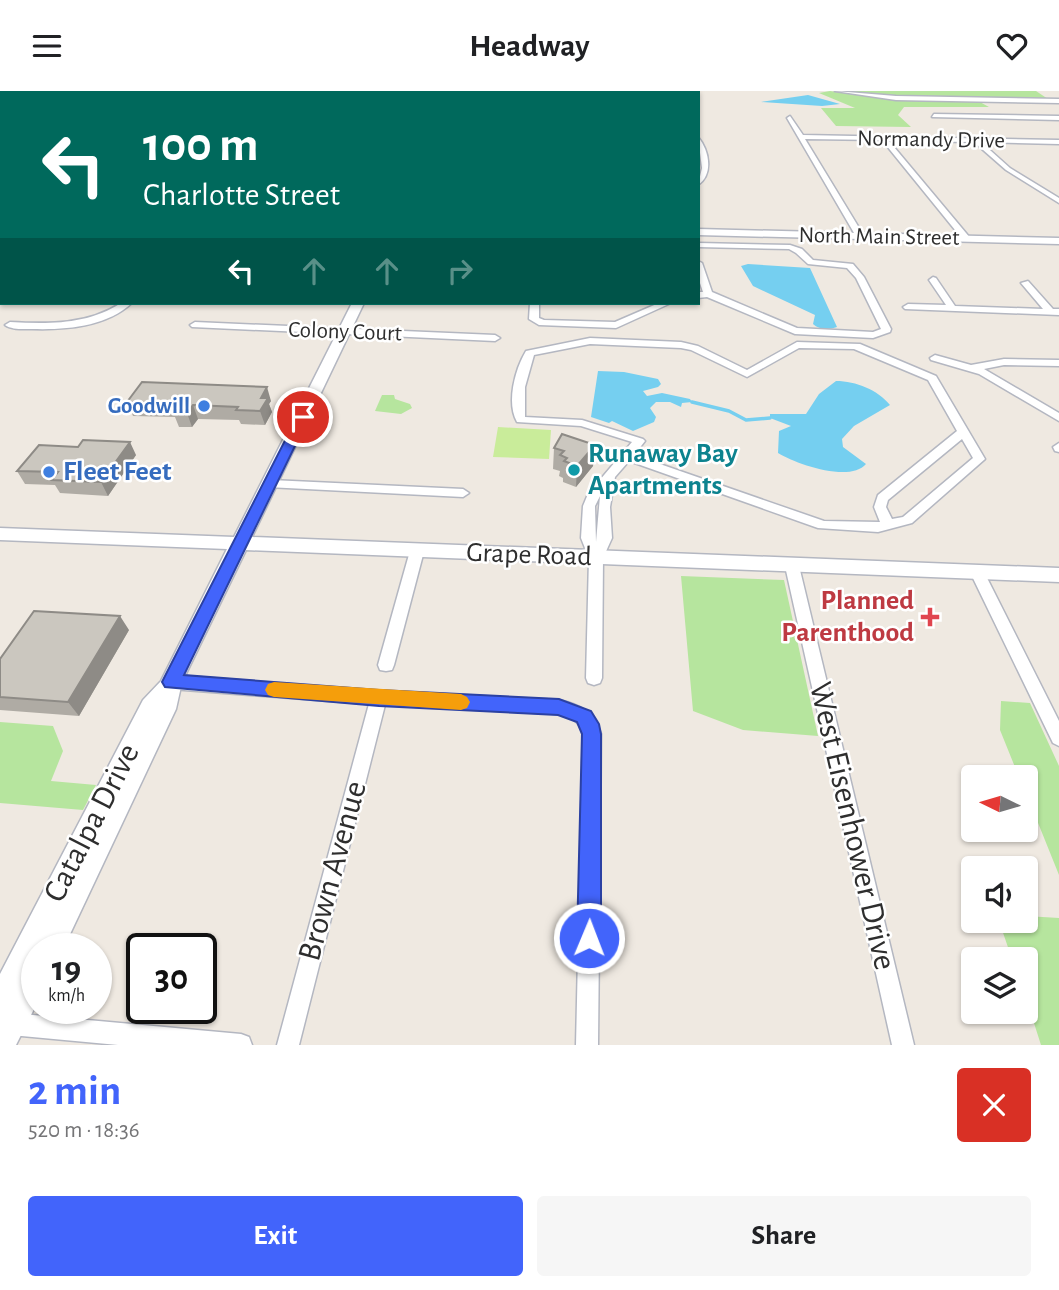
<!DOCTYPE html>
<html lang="en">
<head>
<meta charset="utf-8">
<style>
	:root { --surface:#fff; --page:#f6f6f6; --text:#202124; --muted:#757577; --accent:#4264fb }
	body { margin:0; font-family:"Alegreya Sans",sans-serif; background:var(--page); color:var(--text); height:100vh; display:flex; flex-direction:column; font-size:26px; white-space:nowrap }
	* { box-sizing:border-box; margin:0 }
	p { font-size:23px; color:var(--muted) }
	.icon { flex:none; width:38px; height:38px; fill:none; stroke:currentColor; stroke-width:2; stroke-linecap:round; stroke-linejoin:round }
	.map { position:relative; height:954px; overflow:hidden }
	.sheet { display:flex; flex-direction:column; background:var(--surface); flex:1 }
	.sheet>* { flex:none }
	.guide { position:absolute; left:0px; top:0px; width:700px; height:214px; box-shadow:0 2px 5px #0004; background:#00695c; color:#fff; overflow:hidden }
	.needle { width:46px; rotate:275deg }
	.fabs { position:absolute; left:961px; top:674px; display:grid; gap:14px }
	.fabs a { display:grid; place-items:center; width:77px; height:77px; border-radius:7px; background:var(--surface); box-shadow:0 2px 5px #0004; font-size:35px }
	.speed { position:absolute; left:21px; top:842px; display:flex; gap:14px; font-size:35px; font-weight:700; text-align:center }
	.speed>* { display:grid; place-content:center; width:91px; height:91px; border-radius:50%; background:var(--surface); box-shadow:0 2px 5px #0004; line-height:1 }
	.speed small { font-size:18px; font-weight:400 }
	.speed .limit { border:4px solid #111; border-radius:10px; background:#fff; color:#111 }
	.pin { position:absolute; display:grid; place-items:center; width:60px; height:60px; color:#fff; margin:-30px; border:4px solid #fff; border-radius:50%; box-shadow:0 2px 7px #0007 }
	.me { position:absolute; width:77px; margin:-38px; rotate:1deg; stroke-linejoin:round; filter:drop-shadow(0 0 5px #0008) }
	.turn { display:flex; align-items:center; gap:24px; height:147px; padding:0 28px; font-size:32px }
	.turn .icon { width:91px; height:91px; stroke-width:2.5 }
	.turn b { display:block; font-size:49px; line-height:60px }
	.lanes { display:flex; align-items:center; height:66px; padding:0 28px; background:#0003; justify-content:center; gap:35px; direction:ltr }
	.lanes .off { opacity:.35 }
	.round { display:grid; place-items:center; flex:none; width:74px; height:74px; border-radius:7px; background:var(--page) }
	.overview { display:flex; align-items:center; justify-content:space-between; height:119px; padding:0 28px }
	h1 { font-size:42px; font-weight:700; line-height:52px; color:var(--accent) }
	.cta { display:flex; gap:14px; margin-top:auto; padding:14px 28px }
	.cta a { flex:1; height:80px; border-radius:7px; background:var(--accent); color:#fff; font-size:28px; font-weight:700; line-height:80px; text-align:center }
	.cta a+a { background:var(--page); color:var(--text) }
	header { display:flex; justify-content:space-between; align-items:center; height:91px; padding:0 28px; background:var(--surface); font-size:32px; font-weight:700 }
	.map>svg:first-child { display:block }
</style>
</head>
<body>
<header><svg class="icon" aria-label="menu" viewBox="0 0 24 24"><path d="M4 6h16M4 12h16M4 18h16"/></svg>Headway<svg class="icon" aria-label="heart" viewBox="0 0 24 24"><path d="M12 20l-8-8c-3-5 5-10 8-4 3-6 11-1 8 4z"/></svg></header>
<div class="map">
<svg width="1059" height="954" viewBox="0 0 1059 954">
	<rect width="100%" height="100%" fill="#efe9e1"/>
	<!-- green -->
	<path fill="#b6e59e" d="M830,0l47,7 101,3 11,6h-85l-6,8 13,12 -75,-1 -15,-18h34l-36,-15z
		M847,0h189l12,8 -140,-2z
		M382,304h12l1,4 15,5 2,4 -11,6 -26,-3z
		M681,485l103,4 34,156 -75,-6 -50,-19z
		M1001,610l29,2 29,63v109l-33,-82v-16h-7l-19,-47z
		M0,631l53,4 10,25 -12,30 45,4 -13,25 -83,-7z
		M1026,825l33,2v127h-18l-15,-47v-39h-14l-13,-38h27z"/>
	<!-- pitch -->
	<path fill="#c9ec9a" d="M498,336l53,3 -2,29 -56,-2z"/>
	<!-- water -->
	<path fill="#75cff0" d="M808,4l32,9 -18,2 -61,-4z
		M748,173l62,4 27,59c-8,3 -18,3 -24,-3l2,-9 -62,-29 -12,-20z
		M598,280l26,1 34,7 3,5 -3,3 -15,4 4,5 15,-3 28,6 2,3 -10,1 -1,4 -11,-5h-14l-6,6 6,9 -2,5 -21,9 -21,-10 -3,2 -18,-6z
		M836,290c20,0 42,9 54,24l-36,21 -12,13 1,8 23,17c-16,19 -70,0 -88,-11l1,-22 12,-5 -21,-8v-4h36l13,-20z"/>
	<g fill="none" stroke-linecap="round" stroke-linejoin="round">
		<!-- stream -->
		<path stroke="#75cff0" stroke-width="3.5" d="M692,311l37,9 17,9 24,-2"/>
		<defs>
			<path id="street" d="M254,0h7l-8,2z
				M462,0h6l-7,2z
				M518,0h6l-7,2z
				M835,0l61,5 163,3v4l-163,-3z
				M934,23l125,2v4l-127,-3z
				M790,25l13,19 256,5v4l-78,-2 29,26 49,30v5l-53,-33 -32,-28 -85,-1 82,98 -7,2 -82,-101 -77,-1 59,97 -7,2 -70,-120z
				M0,40h2v4h-2z
				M698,46c11,13 16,37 0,48l4,-17z
				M698,152l92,2 12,4 11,11 40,4 11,13 27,52 -1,3 -17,6 -78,-4 -88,-37 -9,1v-6h5l-5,-15v-16l4,2 10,29 85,36 76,4 8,-3 -25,-51 -9,-10 -39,-4 -12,-11 -7,-4 -91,-2z
				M933,186l3,1 19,28 88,3 -22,-26 7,-2 25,28h6v6l-154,-6 -2,-2 5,-3 38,1 -17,-25z
				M121,212h11c-26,24 -66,27 -100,26 -9,0 -20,1 -27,-4l5,-3c39,2 77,3 111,-19z
				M530,212h9v15l5,2 71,2 44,-19h12l-55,25 -77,-3 -10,-6z
				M195,231l300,13 5,3 -5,3 -303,-14 -2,-2z
				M590,247l91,4 17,4 49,24 50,-28 63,2 76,32 49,83 -73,64 -34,9 -60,-4 -189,-67 -14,16 -5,30 2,31 -9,20 -1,120 -2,5 -6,2 -6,-2 -2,-5 3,-120 -8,-20 2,-32 5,-12 44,-52 -51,-16 -64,-4c-11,-19 -2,-53 9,-71zM590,253l91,4 10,2 56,27 52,-29 55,1 74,31 29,51 -79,64 -4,12 6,15 -56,-1 -190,-66 11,-14 -2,-2 -61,-19 -57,-3v-30l9,-32zM962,348l11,19 -70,59 -11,2 -6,-12 2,-7zM600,405l-4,46 -1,-36z
				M935,264l36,10 33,-6 55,1v6l-55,-1 -20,4 75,44v8l-80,-47 -48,-14 -1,-2z
				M1059,352v9l-4,-1 -2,-4z
				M271,389l192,9 6,4 -6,4 -196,-10 -2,-3 2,-3z
				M417,455l7,5 -30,114 -2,5 -6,1 -6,-1 -2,-5 32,-114z
				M792,470l7,5 115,479h-22l-107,-479z
				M977,476l7,5 75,149v25l-6,-3 -83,-171z
				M171,584l208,16 180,9c22,5 35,12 42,34l-3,311h-22l7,-311c-3,-13 -12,-17 -24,-20l-174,-9 -86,340h-22l92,-341 -198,-15 -6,-2 -2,-5 2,-5z
				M0,921l241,22 8,3 3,8h-134l-118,-11z"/>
			<path id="secondary" d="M84,0l21,2h-19z
				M114,0l15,2h-13z
				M0,124h2l-2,7z
				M698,138l361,9v6l-361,-9z
				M352,212h12l-112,234 807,31v14l-813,-32 -64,132 -6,27 -113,240h-26v54l-21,42h-16v-71l143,-274 18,-19 66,-132 -227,-9v-12l234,9z"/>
		</defs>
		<!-- street casing -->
		<use href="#street" stroke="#b4b7c1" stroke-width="3"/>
		<!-- secondary casing -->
		<use href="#secondary" stroke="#b4b7c1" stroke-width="3"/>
		<!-- street -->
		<use href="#street" fill="#fff" fill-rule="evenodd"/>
		<!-- secondary -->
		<use href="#secondary" fill="#fff" fill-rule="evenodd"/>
	</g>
	<!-- wall -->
	<path fill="#afaba4" d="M271,310l-2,3 3,8 -7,13 -24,-1 -2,-4 -41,-1 -6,8h-13l-4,-10 -42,-1 -6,-14z
		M595,354l-2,21 -17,21 -13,-5v-4l-4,-2 1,-5 -7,-2 1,-21z
		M78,356l58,8 -28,41 -48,-3 -5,-8 -30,-1 -8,-13z
		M129,539l-50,86 -79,-6v-51z"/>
	<!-- shaded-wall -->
	<path fill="#8e8b86" d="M2,76v26h-2v-12z
		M267,296l4,14 -2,3 3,8 -7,13 -5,-14 1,-13z
		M193,314l5,14 -6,8 -5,-14z
		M130,351l6,13 -28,41 -7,-14z
		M595,354l-2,21 -17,21 1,-21z
		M120,525l9,14 -50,86 -11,-14z"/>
	<!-- building -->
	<path fill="#cbc7bf" stroke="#8e8b86" stroke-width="2" d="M0,70h2l-2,20z
		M142,291l125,5 -6,11h7l-8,13 -24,-1 2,-3 -45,-2 -6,8h-14l7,-9 -53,-2z
		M562,343l33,11 -18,21 -13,-5 3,-3 -7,-3 4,-4 -10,-3z
		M83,349l47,2 -29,40 -49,-2 6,-8 -41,-1 22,-26 39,2z
		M34,520l86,5 -52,86 -68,-5v-38z"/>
	<!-- route -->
	<path fill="#4264fb" stroke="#2b41a3" stroke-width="2" d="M303,322l6,4 -125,258 195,15 180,9 32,12 8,13 2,10v204l-4,8 -8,3 -8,-3 -4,-8 5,-204 -5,-12 -19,-7 -179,-9 -214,-19 -3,-5 3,-6 132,-259z"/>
	<!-- slow -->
	<path fill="#f59e0b" d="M274,591l187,12 6,3 3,5 -3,6 -6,2 -187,-13 -6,-2 -3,-5 3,-6z"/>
	<!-- markers -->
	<g fill="#3f7fe0" stroke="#fff" stroke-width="2.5">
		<circle cx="204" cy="315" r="7"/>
		<circle cx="49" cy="381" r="7"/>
	</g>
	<circle fill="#0f9aa8" stroke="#fff" stroke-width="2.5" cx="574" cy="379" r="7"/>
	<path fill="#e0444e" stroke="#fff" stroke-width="2.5" d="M926.5 515.5h7v7h7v7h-7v7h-7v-7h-7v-7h7z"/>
	<g text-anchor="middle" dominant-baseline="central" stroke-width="5" stroke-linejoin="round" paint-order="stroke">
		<!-- far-street labels -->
		<g font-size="23" fill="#2e2e2e" stroke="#fff">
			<text transform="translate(931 49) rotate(1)">Normandy Drive</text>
			<text transform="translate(879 146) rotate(1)">North Main Street</text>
			<text transform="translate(345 241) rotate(2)">Colony Court</text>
		</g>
		<!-- far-shop labels -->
		<g font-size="23" font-weight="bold" fill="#366cbe" stroke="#fff" text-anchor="end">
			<text x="190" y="315">Goodwill</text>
		</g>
		<!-- culture labels -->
		<g font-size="28" font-weight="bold" fill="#0d838f" stroke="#fff" text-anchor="start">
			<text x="588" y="363">Runaway Bay<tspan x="588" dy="32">Apartments</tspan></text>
		</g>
		<!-- shop labels -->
		<g font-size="28" font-weight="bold" fill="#366cbe" stroke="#fff" text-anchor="start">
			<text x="63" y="381">Fleet Feet</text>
		</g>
		<!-- street labels -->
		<g font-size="28" fill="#2e2e2e" stroke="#fff">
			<text transform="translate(529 464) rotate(2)">Grape Road</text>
		</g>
		<!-- health labels -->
		<g font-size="28" font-weight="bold" fill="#be3a42" stroke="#fff" text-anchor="end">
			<text x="914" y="510">Planned<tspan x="914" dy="32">Parenthood</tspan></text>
		</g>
		<!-- near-street labels -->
		<g font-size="33" fill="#2e2e2e" stroke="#fff">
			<text transform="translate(92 732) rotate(-63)">Catalpa Drive</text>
			<text transform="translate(852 735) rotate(77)">West Eisenhower Drive</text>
			<text transform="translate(333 780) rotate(-75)">Brown Avenue</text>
		</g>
	</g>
</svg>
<div class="fabs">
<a><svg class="needle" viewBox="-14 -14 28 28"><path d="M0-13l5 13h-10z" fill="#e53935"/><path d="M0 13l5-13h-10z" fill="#757577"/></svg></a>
<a><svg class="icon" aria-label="sound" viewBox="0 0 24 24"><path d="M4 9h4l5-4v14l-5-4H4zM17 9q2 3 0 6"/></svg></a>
<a><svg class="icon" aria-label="layers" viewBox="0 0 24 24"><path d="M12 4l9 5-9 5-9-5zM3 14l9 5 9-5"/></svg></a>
</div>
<div class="speed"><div>19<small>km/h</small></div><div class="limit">30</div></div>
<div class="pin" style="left:303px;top:326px;background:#d93025"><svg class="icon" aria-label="arrive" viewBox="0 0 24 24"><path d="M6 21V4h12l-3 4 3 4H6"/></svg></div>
<svg class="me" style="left:589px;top:847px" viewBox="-20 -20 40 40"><circle r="17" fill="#4264fb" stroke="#fff" stroke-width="3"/><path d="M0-11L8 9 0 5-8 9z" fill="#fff"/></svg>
<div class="guide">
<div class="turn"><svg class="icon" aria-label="left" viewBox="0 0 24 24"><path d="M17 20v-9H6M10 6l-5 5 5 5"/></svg><div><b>100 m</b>Charlotte Street</div></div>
<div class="lanes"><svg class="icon" aria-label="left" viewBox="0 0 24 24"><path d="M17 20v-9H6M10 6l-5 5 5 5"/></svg><svg class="icon off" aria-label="ahead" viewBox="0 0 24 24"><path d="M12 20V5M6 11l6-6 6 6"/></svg><svg class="icon off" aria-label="ahead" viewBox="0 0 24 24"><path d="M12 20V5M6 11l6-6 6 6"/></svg><svg class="icon off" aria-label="right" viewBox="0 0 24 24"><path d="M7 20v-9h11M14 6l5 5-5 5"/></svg></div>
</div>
</div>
<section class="sheet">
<div class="overview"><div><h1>2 min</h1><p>520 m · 18:36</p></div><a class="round" style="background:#d93025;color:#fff"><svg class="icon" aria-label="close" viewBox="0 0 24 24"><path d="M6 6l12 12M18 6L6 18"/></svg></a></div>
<div class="cta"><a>Exit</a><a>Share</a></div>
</section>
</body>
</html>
